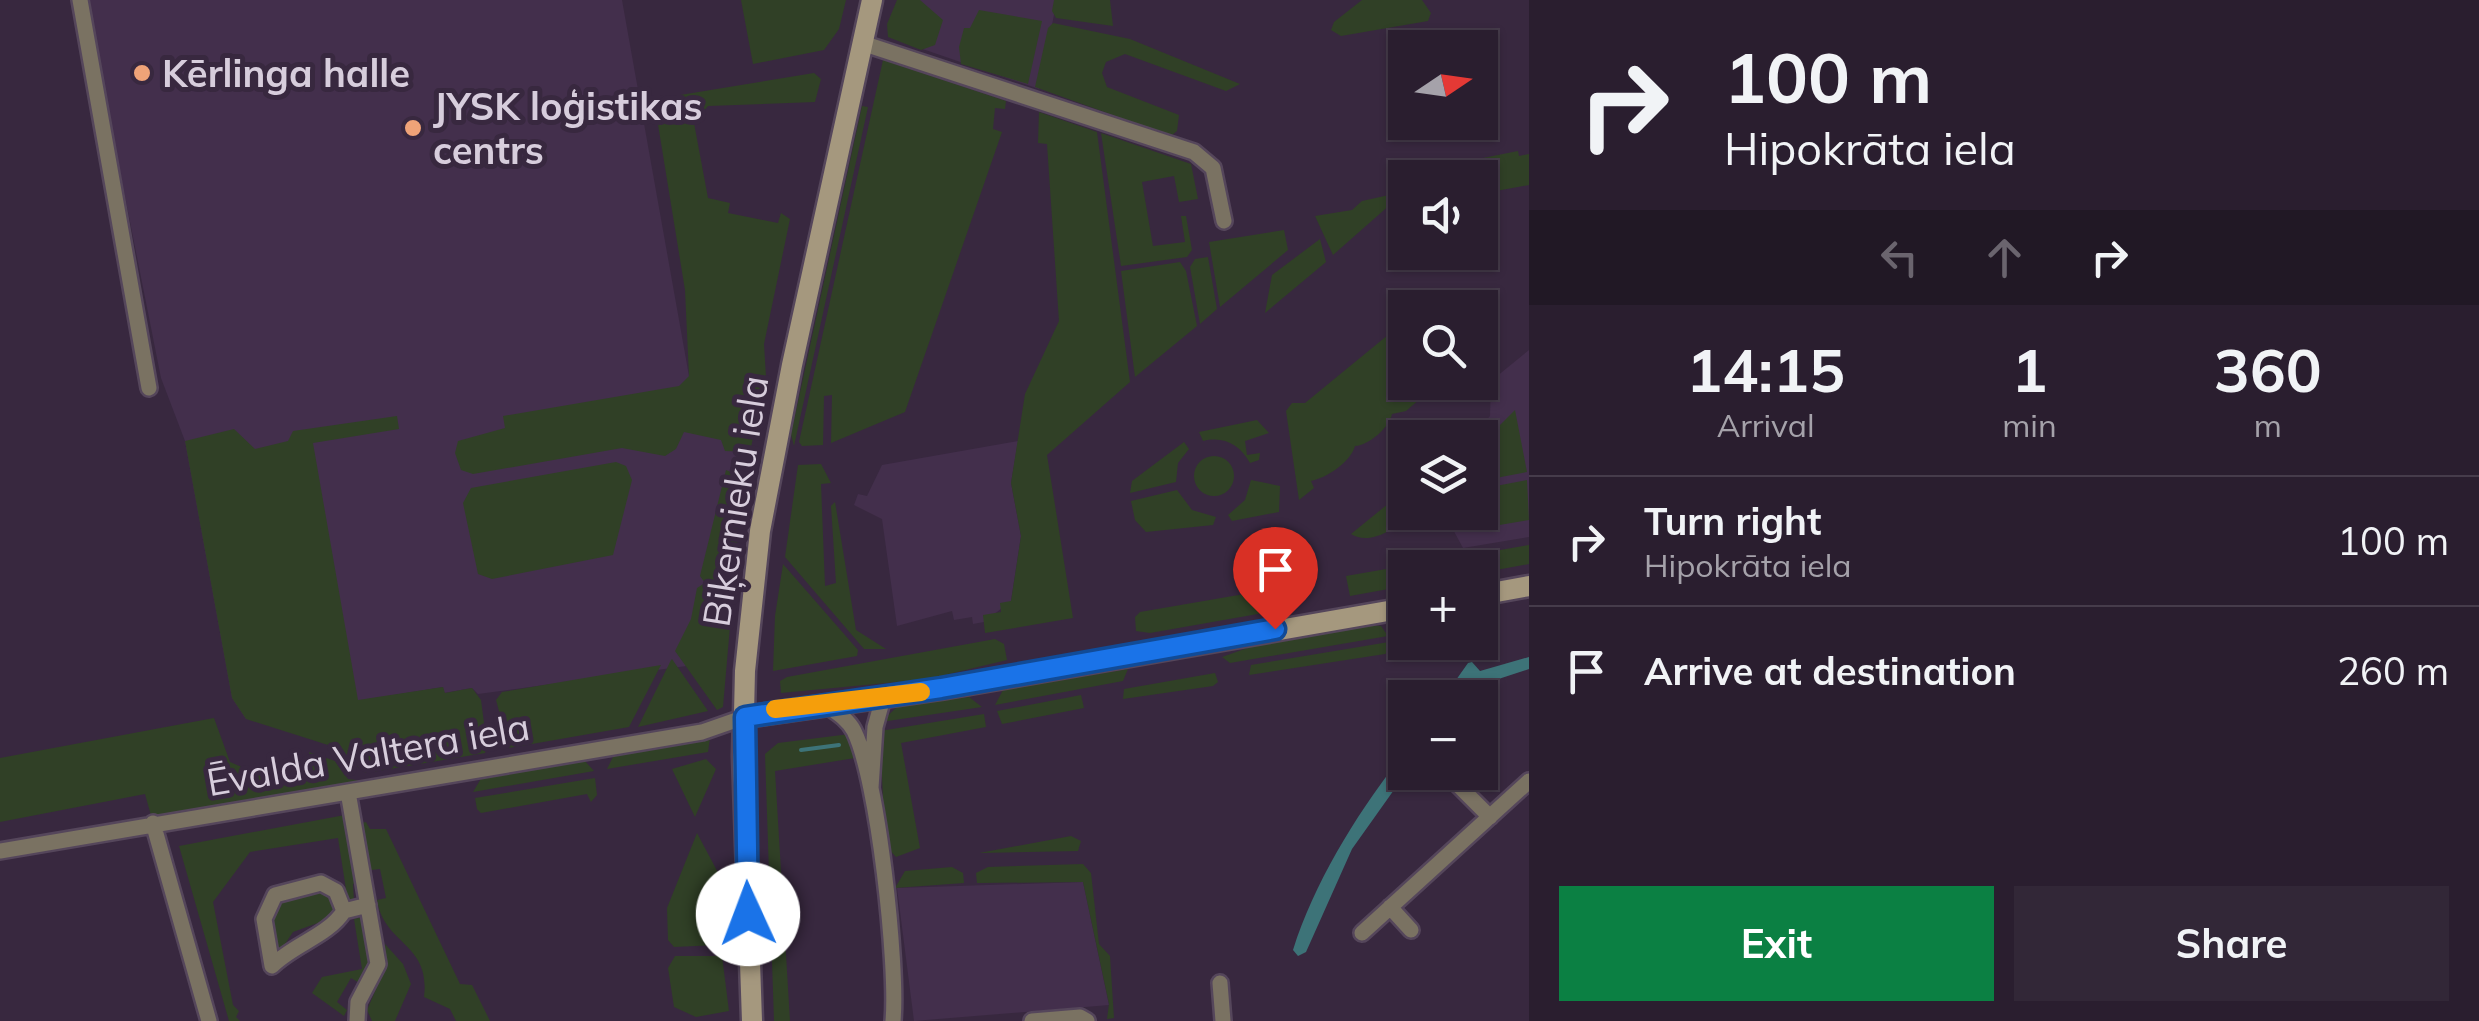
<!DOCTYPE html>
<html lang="en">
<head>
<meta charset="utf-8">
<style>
	:root { --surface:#2a1e2f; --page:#322737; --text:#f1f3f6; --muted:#a5a2aa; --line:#463c4b; --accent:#0b8043 }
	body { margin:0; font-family:Mulish,sans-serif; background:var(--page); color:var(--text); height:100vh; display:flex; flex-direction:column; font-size:38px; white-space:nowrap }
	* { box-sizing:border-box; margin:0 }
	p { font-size:32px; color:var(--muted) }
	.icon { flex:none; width:55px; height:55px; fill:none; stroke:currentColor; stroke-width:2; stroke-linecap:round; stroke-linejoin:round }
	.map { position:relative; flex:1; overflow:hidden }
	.drawer { display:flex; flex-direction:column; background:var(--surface); width:950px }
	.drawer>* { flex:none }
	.banner { background:#2a1e2f; color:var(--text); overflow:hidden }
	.needle { width:65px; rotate:77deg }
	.buttons { position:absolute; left:1388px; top:30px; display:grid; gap:20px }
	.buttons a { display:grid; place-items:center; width:110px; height:110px; border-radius:0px; background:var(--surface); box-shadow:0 2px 8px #0004,0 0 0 2px var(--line); font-size:50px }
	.pin { position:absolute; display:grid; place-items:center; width:85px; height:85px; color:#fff; margin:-102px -42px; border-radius:50% 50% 50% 0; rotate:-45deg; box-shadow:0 0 10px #0007 }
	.pin .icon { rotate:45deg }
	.me { position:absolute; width:110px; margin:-55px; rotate:358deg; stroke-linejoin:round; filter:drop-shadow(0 0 8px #0008) }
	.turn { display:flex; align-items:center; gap:35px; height:210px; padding:0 30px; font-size:45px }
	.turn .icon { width:130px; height:130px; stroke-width:2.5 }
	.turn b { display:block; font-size:70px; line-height:85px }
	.lanes { display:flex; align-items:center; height:95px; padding:0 30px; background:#0003; justify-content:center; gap:50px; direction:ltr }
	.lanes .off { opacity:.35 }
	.eta { display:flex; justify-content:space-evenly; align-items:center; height:170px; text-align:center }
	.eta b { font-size:60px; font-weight:700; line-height:70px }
	.action { display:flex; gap:20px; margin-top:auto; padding:20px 30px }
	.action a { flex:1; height:115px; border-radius:0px; background:var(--accent); color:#fff; font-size:40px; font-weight:700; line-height:115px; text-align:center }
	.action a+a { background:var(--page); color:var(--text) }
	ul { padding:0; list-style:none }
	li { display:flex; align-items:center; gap:30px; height:130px; padding:0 30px; border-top:2px solid var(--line) }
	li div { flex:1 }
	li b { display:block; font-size:38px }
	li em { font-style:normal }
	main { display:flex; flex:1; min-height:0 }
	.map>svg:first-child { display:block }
</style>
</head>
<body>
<main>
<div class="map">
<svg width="1529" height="1021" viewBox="0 0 1529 1021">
	<rect width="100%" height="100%" fill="#38283f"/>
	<!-- built -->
	<path fill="#432f4c" d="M86,0h536l67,376 66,31 -61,258 -216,29 -6,-6 -28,5 -1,-6 -197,32 -14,-21 -47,-257 -24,-63z
		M918,0h139l-18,89 -131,-45z
		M1529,350v187l-66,11 -19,-35 36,-1v-74l-9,-1 19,-21 1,-35z
		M1018,441l-7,42 10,53 -10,65 -27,21 -11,2 -1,-7 -18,3 -2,-9 -55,15 -15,-107 -28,-14 4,-11 9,2 15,-31z
		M1083,882l26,123 -195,16 -17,-133z"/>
	<!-- green -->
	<path fill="#304026" d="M741,0h105l-7,29 -15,21 -71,14z
		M897,0h23l23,20 -8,25 -14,5 -33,-13 -1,-13z
		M1054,0h56l3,26 -57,-8 -4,-7z
		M1362,0h60l9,13 -3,8 -87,15 -10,-6 3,-8z
		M979,10l63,11 -14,63 -67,-20 -2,-17 5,-19h6z
		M1053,23l77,16 110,45 -14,7 -101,-37 -19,8 -4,11 5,14 72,28 -2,16 -6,5 -136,-49 13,-59z
		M883,60l123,41 -1,8 -10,-1 -2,21 9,3 -97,280 -74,31 1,-48 -8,1 -1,49 -21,1 -3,-4z
		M814,73l7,6 -6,23 -107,4 -14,17 14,75 22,5 -2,10 50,10 3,-10 9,6 -26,125 2,33 -16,75 -25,-1 -4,-11 -37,-8 -8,17 -11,7 -43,-8 -149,26 -12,-4 -6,-17 3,-12 47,-13 -2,-12 176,-30 10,-10 -4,-86 -30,-184 7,-8z
		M862,106l6,1 -74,339 -3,-12z
		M1039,112l58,20 33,250 -83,73 26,163 -88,15 -2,-18 18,-3 -1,-9 11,-2 10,-65 -10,-53 14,-89 34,-73 -12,-177 -9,-1z
		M1101,133l90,31 7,35 -19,3 -5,-26 -32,6 11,64 32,-4 -4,-26h5l6,34 -5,7 -66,9z
		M1518,151l1,5 10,-2v31l-44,8 -7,-34z
		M1389,195l3,8 -59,52 -18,-39 37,-6 10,-9z
		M1284,230l4,20 -68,57 -11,-65z
		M1320,239l6,23 -61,51 7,-38z
		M1208,257l9,52 -17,15 -10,-57 5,-8z
		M1180,262l6,9 11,55 -62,51 -14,-106z
		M1405,321v8l-9,2 9,1v50l13,1 3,15 -15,13 -14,3c-3,14 -23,31 -37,32 -5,17 -29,32 -44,35l3,7 -15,12 -13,-89 6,-8h13z
		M1515,410l12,62 -47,9v-36z
		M397,416l2,13 -86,14 45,257 85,-13 2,6 27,-5 9,12 6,46 -2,7 -119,20 -38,-28 -82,-26 -14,-21 -47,-257 49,-12 21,20 33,-8 5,-10z
		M1257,420l12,13 -24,8 2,14 13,-2 -1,7 -9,3c-11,-19 -26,-27 -47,-22l-4,-9z
		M1184,442l5,7 -11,14 -2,19 -46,11 2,-12z
		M1194 476a20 20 0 1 1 40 0a20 20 0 1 1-40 0Z
		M616,462l10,4 6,14 -19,75 -121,24 -14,-5 -15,-71 8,-15z
		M821,464l10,19 -10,1 4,102 11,-3 -5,-77 4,-4 21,128 30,19h-22l-79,-92 13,-92z
		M726,470l17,7 -20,230 -6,3 -42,-59 16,-32 6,-31 8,-5 -5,-7z
		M1251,480l29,6 -1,26 -47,9 -4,-6 17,-15z
		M1527,480l2,40 -59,10 -4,-17 14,-1v-23z
		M1177,490l15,20 24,7 -3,8 -67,7 -11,-12 -4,-19z
		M1405,490v22l5,1c-12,16 -41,33 -59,21z
		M1529,545v19l-49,9v-5l-12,-1 -2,-11z
		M1461,556l3,11 -59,1v18l-55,10 -4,-20z
		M783,564l75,86 -1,6 -84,15 2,-55z
		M1291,586l-11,24 -130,23 -14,-2 -1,-14 5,-5z
		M1369,625l12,1 7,10 -158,27 -8,-6 31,-11z
		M995,639l9,5 3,16 -79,19 -147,14 -1,-12 7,-4z
		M1389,642l2,9 -6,3 -136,21 2,-10z
		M672,659l36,52 -70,16 33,-67z
		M661,665l-32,62 -120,21 -13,-48 6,-8z
		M1128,669l-5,12 -128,24 8,-15z
		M1215,673l3,9 -5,4 -90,13 1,-10z
		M1081,695l3,13 -82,16 -5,-13z
		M969,697l13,10 -101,15 16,-15z
		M984,714l2,13 -85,16 19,105 -24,9 -11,-12 -5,-114z
		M214,718l16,44 49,21 35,-6 -5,-25 26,9 13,18 16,2 -212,38 -7,-25 -145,28v-64z
		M850,734l5,24 -80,13 15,250h-16l-9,-267 13,-11z
		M710,738l-2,14 -101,17 7,-14z
		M706,759l10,10 -21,48 -23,-48z
		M584,760l10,11 -121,21 9,-15z
		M595,778l2,17 -6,7 -4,-8 -106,19 -4,-4 -2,-11z
		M345,815l12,68 -4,1 1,17 -6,1 -10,-64 -88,14 -37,50 20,103 6,6 -3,6 4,4h-11l-50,-175z
		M366,822l4,7h16l74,155 12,1 18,36h-34l-6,-12 -26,-12c7,-54 -40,-52 -47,-97l9,-2 -6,-29 -9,1 -9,-47z
		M697,833l26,49 1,39 -6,1 -1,23 -43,2 -6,-7 -1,-32z
		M1071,836l10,5 -3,10 -99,2z
		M1083,864l8,9 8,71 11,12 4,62 -7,1 2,-15 -26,-122 -106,1 -1,-10 12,-6z
		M952,867l11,6 1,10 -69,5 10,-17z
		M321,888l11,10 2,19 -41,15 -12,18 -7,1 -4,-32 8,-21z
		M363,917l7,52 -9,15 -10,-6 -14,24 10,8 -3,6 -32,-23 10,-16 40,-8 -8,-50z
		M385,944l18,20 8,20 -16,37h-23l-5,-11 19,-44z
		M675,956h47l7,55 -33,6 -22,-10 -6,-39z"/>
	<!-- water -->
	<path fill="#3d7378" d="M1529,657v12l-58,19 -10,9h-17l24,-34 4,-1 8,9z
		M1405,752l1,21 -54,76 -46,103 -8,4 -5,-6c22,-70 66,-140 112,-198z"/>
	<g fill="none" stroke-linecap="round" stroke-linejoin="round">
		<!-- stream -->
		<path stroke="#3d7378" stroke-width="4" d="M801,750l38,-5"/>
		<defs>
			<path id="street" d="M80,0l69,388
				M862,43l332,109 19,16 11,53
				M826,705c10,7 22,14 28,26 24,48 44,234 39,290
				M1448,775l42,42
				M871,788l4,-61 8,-29
				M348,792l30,172 -20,38 -1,19
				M153,823l56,198
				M0,851l702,-119 43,-15
				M1390,907l21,23
				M344,911l-8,-20 -15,-8 -46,12 -11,24 8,47c22,-22 56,-30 72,-55l24,-6
				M1362,933l167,-152
				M1220,983l3,38
				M1032,1021l48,-4 7,4"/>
			<path id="secondary" d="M1480,595l49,-9
				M745,717l196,-28 464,-81
				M752,1021l-9,-265 2,-85 15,-140 32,-166 80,-365"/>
		</defs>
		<!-- street casing -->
		<use href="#street" stroke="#55465b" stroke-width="20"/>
		<!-- secondary casing -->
		<use href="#secondary" stroke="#55465b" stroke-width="25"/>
		<!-- street -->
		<use href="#street" stroke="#7a7262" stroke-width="15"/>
		<!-- secondary -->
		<use href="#secondary" stroke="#a5987e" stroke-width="20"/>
	</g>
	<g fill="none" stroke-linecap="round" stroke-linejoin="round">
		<defs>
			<path id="route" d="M748,914l-3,-197 196,-29 334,-59"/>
		</defs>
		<!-- route casing -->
		<use href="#route" stroke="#114b97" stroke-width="25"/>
		<!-- route -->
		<use href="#route" stroke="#1a73e8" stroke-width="18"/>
		<!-- slow -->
		<path stroke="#f59e0b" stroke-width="18" d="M775,709l146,-17"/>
	</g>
	<!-- markers -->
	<g fill="#efa378" stroke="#38283f" stroke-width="4">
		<circle cx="142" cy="73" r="10"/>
		<circle cx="413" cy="128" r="10"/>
	</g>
	<g text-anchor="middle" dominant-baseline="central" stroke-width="10" stroke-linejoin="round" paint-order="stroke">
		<!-- poi labels -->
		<g font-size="38" font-weight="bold" fill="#d7cddc" stroke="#38283f" text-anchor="start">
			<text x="162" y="73">Kērlinga halle</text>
			<text x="433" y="106">JYSK loģistikas<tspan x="433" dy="44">centrs</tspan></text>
		</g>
		<!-- street labels -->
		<g font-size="38" fill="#d7cddc" stroke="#38283f">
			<text transform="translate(735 501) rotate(-81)">Biķernieku iela</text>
			<text transform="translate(368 754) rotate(-10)">Ēvalda Valtera iela</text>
		</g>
	</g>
</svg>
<div class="buttons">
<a><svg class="needle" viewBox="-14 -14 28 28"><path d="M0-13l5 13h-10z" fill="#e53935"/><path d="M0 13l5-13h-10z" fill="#a5a2aa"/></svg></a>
<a><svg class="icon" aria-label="sound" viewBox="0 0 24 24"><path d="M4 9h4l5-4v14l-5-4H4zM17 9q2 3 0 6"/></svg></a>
<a><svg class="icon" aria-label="search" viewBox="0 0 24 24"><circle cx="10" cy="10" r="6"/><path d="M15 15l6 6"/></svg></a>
<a><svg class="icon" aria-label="layers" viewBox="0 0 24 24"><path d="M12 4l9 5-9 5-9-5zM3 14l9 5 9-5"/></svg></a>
<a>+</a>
<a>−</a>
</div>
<div class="pin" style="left:1275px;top:629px;background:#d93025"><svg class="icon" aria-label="arrive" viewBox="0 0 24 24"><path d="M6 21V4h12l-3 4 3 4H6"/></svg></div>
<svg class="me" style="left:748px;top:914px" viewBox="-20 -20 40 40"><circle r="19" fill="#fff"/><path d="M0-13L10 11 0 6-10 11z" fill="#1a73e8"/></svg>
</div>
<section class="drawer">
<div class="banner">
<div class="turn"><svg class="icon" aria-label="right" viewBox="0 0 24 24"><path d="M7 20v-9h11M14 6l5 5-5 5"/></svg><div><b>100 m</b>Hipokrāta iela</div></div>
<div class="lanes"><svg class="icon off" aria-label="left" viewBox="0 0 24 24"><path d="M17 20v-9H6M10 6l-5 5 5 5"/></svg><svg class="icon off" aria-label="ahead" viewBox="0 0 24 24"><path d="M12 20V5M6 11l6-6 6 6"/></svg><svg class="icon" aria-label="right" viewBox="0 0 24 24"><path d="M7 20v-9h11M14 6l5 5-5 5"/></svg></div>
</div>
<div class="eta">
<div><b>14:15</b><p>Arrival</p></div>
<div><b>1</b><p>min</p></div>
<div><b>360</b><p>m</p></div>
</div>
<ul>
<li><svg class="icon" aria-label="right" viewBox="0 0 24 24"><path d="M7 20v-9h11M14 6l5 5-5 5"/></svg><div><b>Turn right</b><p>Hipokrāta iela</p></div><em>100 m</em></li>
<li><svg class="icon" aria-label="arrive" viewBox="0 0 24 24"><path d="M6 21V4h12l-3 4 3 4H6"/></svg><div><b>Arrive at destination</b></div><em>260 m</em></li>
</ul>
<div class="action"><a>Exit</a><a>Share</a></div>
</section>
</main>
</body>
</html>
